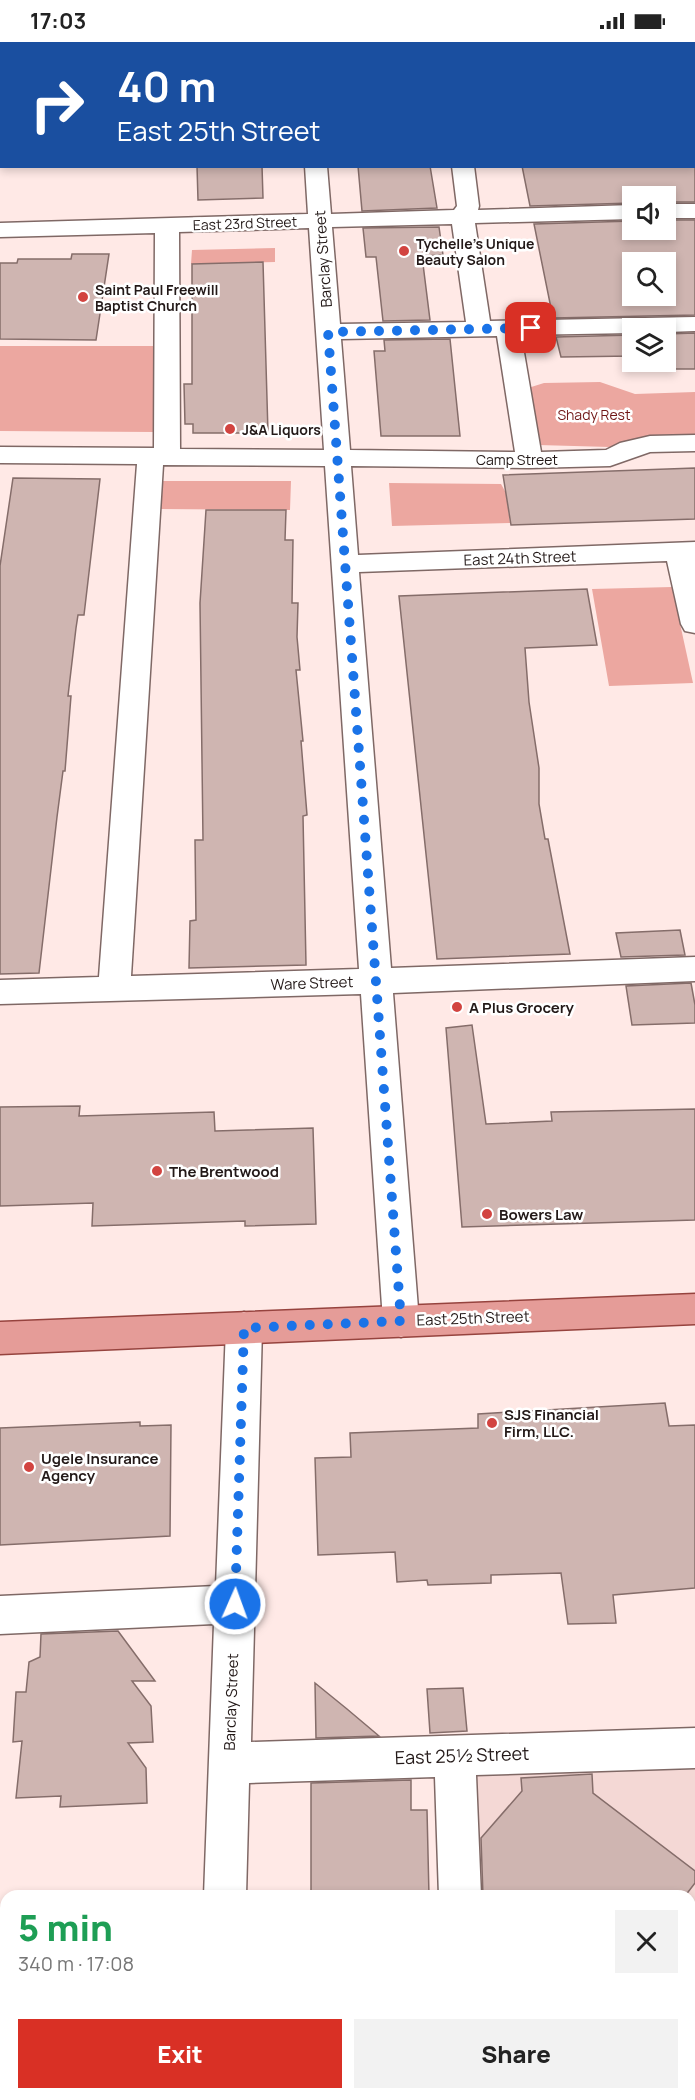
<!DOCTYPE html>
<html lang="en">
<head>
<meta charset="utf-8">
<style>
	:root { --surface:#fff; --page:#f2f2f2; --text:#222; --muted:#767676; --accent:#d93025 }
	body { margin:0; font-family:Manrope,sans-serif; background:var(--page); color:var(--text); height:100vh; display:flex; flex-direction:column; font-size:22px; white-space:nowrap }
	* { box-sizing:border-box; margin:0 }
	p { font-size:20px; color:var(--muted) }
	.icon { flex:none; width:33px; height:33px; fill:none; stroke:currentColor; stroke-width:2; stroke-linecap:round; stroke-linejoin:round }
	.map { position:relative; flex:1; overflow:hidden }
	.sheet { position:absolute; left:0px; top:1848px; width:696px; height:210px; display:flex; flex-direction:column; background:var(--surface); border-radius:18px 18px 0 0; box-shadow:0 3px 9px #0003 }
	.sheet>* { flex:none }
	.guide { position:absolute; left:0px; top:0px; width:696px; height:126px; box-shadow:0 3px 9px #0003; background:#1a4fa0; color:#fff; overflow:hidden }
	.buttons { position:absolute; left:622px; top:144px; display:grid; gap:12px }
	.buttons a { display:grid; place-items:center; width:54px; height:54px; border-radius:0px; background:var(--surface); box-shadow:0 3px 9px #0003; font-size:30px }
	.pin { position:absolute; display:grid; place-items:center; width:51px; height:51px; color:#fff; margin:-26px; border-radius:12px; box-shadow:0 3px 9px #0006 }
	.me { position:absolute; width:66px; margin:-33px; rotate:2deg; stroke-linejoin:round; filter:drop-shadow(0 0 4px #0008) }
	.turn { display:flex; align-items:center; gap:21px; height:126px; padding:0 18px; font-size:27px }
	.turn .icon { width:78px; height:78px; stroke-width:2.5 }
	.turn b { display:block; font-size:42px; line-height:51px }
	.round { display:grid; place-items:center; flex:none; width:63px; height:63px; border-radius:0px; background:var(--page) }
	.overview { display:flex; align-items:center; justify-content:space-between; height:102px; padding:0 18px }
	h1 { font-size:36px; font-weight:800; line-height:45px; color:#1e9e55 }
	.button { display:flex; gap:12px; margin-top:auto; padding:12px 18px }
	.button a { flex:1; height:69px; border-radius:0px; background:var(--accent); color:#fff; font-size:24px; font-weight:800; line-height:69px; text-align:center }
	.button a+a { background:var(--page); color:var(--text) }
	.status { display:flex; justify-content:space-between; align-items:center; height:42px; padding:0 30px; background:var(--surface); direction:ltr }
	.status svg { height:16px; fill:currentColor }
	.map>svg:first-child { display:block }
</style>
</head>
<body>
<div class="status"><b>17:03</b><svg viewBox="0 0 49 12"><path d="M0 12V9h3v3zM5 12V6h3v6zM10 12V3h3v9zM15 12V0h3v12zM26 1h20v11H26zM47 4h2v5h-2z"/></svg></div>
<div class="map">
<svg width="695" height="2058" viewBox="0 0 695 2058">
	<rect width="100%" height="100%" fill="#ffe9e6"/>
	<!-- built -->
	<path fill="#f4d8d5" d="M695,1699v359h-235l-1,-6h231v-198h-242l-7,-140z"/>
	<!-- green -->
	<path fill="#eca7a0" d="M275,206v14l-84,2 1,-14z
		M0,304h156l-3,86 -153,-1z
		M600,340l35,12 60,-2v45l-50,1 -35,9 -72,-2 -10,-57 16,-5z
		M162,439h129l-1,29 -130,-1z
		M389,441l112,1 5,9 4,30 -118,3z
		M672,545l21,96 -84,3 -17,-97z
		M0,1951h6v84h-6z"/>
	<!-- building -->
	<path fill="#cfb5b1" stroke="#856d6a" stroke-width="1.5" fill-rule="evenodd" d="M197,124h65l1,32 -65,2z
		M358,124h72l7,42 -75,3z
		M522,124h173v36h-29v-6h-33v7l-103,3z
		M666,178h29v95l-142,3 -19,-94 99,-3v9h33zM633,220h33v34h-33z
		M439,185l4,28 -21,1 8,64 -47,1 -7,-64h-10l-3,-29z
		M72,212h37l-13,86 -96,-1v-76h17l1,-4h53z
		M263,220l5,171h-75v-9h-8l-1,-40h8v-120z
		M695,291v36h-51l-2,-7h24v-28z
		M633,293v21l-72,1 -5,-20z
		M450,297l10,97h-79l-7,-85h11l-1,-11z
		M695,426v51l-184,6 -8,-50z
		M13,436l87,1 -16,136h-6l-2,13 -8,68h3l-6,75h-2l-6,46 -18,156 -39,1v-408z
		M206,468h80l-1,30h8l-1,63h6l-1,34 3,33h-4l7,71h-2l6,74 -4,1 3,149 -117,3 1,-47 6,-1 -1,-80h8l-3,-237z
		M587,547l10,56 -72,3 4,54 10,66v36l6,35h3l22,115 -133,5 -38,-363z
		M680,888l5,25 -64,2 -5,-24z
		M691,941l4,22v18l-63,2 -6,-39z
		M472,983l14,99 66,-3 -1,-9 144,-3v111l-233,7 -16,-199z
		M80,1064l-1,10 135,-4 1,19 98,-3 3,96 -71,2v-5l-153,5 1,-23 -93,3v-99z
		M665,1361l4,23 26,-1v163l-82,7 3,28 -48,1 -7,-51 -70,2v8l-63,2 -1,-5 -30,2 -2,-30 -77,3 -3,-97 36,-1 -1,-24 128,-5v-14z
		M140,1380v4l31,-1 -1,111 -170,9v-117z
		M118,1589l37,50h-23l19,25 2,36 -25,1 18,25 1,35 -87,4 1,-11 -45,2 6,-57 -9,1 3,-50h10l3,-30 11,-5 1,-23z
		M315,1641l32,26 32,27 -63,2z
		M463,1646l4,43 -37,2 -3,-44z
		M592,1732l1,19 102,78v12l-10,13h-202l-2,-58 41,-47 -1,-13z
		M411,1738v30h16l2,86h-118v-113z"/>
	<g fill="none" stroke-linecap="round" stroke-linejoin="round">
		<defs>
			<path id="minor" d="M296,0h20l1,2h-21z
				M333,0h97l-98,2z
				M439,0h20l1,2h-22z
				M676,0h19v4l-1,-2z
				M694,31h1v12h-1z
				M0,50h2v12h-2z
				M0,89h2v14h-2z
				M305,124h22l4,48 123,-4 3,-4 -5,-40h22l5,40 -1,4 155,-5v14l-158,4 15,98 205,-4v14l-29,1v-4h-33v5l-112,2 20,117 65,-2 14,-7 30,-7 45,-1v16l-45,1 -40,14 -81,2 -178,-2 7,89 337,-13v91l-10,-2 -4,-7 -14,-63 -308,11 32,396 304,-11v24l-302,12 26,328 -5,11 -13,5 -13,-5 -5,-11 -22,-327 -361,10v-24l99,-3 38,-513 -137,-1v-16l154,1 1,-215 -155,4v-14l308,-9zM452,182l14,98 -126,2 -8,-97zM309,186l15,222 -144,-1 -1,-217zM497,294l18,116 -165,-2 -9,-111zM163,423l162,1 34,503 -228,7z
				M666,162h29v14h-29z
				M244,1270l13,5 5,11 -11,414 444,-14v40l-219,7 5,121h-42l-4,-119 -186,6 -3,113h-42l10,-272 -214,10v-38l216,-10 10,-258 5,-11z
				M197,2052h44l1,6h-46z
				M446,2052h44l1,6h-46z"/>
			<path id="major" d="M695,1252v30l-695,30v-32z"/>
		</defs>
		<!-- minor casing -->
		<use href="#minor" stroke="#7f6865" stroke-width="3"/>
		<!-- major casing -->
		<use href="#major" stroke="#96433e" stroke-width="3"/>
		<!-- minor -->
		<use href="#minor" fill="#fff" fill-rule="evenodd"/>
		<!-- major -->
		<use href="#major" fill="#e59c98" fill-rule="evenodd"/>
	</g>
	<g fill="none" stroke-linecap="round" stroke-linejoin="round">
		<!-- route -->
		<path stroke="#1a73e8" stroke-width="10" stroke-dasharray="0 18" d="M235,1562l9,-276 157,-7 -73,-989 203,-4"/>
	</g>
	<!-- markers -->
	<g fill="#d24440" stroke="#fff" stroke-width="2">
		<circle cx="404" cy="209" r="6"/>
		<circle cx="83" cy="255" r="6"/>
		<circle cx="230" cy="387" r="6"/>
		<circle cx="457" cy="965" r="6"/>
		<circle cx="157" cy="1129" r="6"/>
		<circle cx="487" cy="1172" r="6"/>
		<circle cx="492" cy="1381" r="6"/>
		<circle cx="29" cy="1425" r="6"/>
	</g>
	<g text-anchor="middle" dominant-baseline="central" stroke-width="5" stroke-linejoin="round" paint-order="stroke">
		<!-- far-street labels -->
		<g font-size="14" fill="#231918" stroke="#fff">
			<text transform="translate(245 181) rotate(-2)">East 23rd Street</text>
			<text x="517" y="417">Camp Street</text>
		</g>
		<!-- far-poi labels -->
		<g font-size="14" font-weight="bold" fill="#231918" stroke="#fff" text-anchor="start">
			<text x="416" y="201">Tychelle’s Unique<tspan x="416" dy="16">Beauty Salon</tspan></text>
			<text x="95" y="247">Saint Paul Freewill<tspan x="95" dy="16">Baptist Church</tspan></text>
			<text x="242" y="387">J&amp;A Liquors</text>
		</g>
		<!-- far-park labels -->
		<g font-size="14" fill="#701616" stroke="#fff">
			<text x="594" y="372">Shady Rest</text>
		</g>
		<!-- street labels -->
		<g font-size="15" fill="#231918" stroke="#fff">
			<text transform="translate(323 217) rotate(-94)">Barclay Street</text>
			<text transform="translate(520 516) rotate(-2)">East 24th Street</text>
			<text transform="translate(312 941) rotate(-2)">Ware Street</text>
			<text transform="translate(473 1276) rotate(-2)">East 25th Street</text>
			<text transform="translate(231 1660) rotate(-88)">Barclay Street</text>
		</g>
		<!-- poi labels -->
		<g font-size="15" font-weight="bold" fill="#231918" stroke="#fff" text-anchor="start">
			<text x="469" y="965">A Plus Grocery</text>
			<text x="169" y="1129">The Brentwood</text>
			<text x="499" y="1172">Bowers Law</text>
			<text x="504" y="1372">SJS Financial<tspan x="504" dy="17">Firm, LLC.</tspan></text>
			<text x="41" y="1416">Ugele Insurance<tspan x="41" dy="17">Agency</tspan></text>
		</g>
		<!-- near-street labels -->
		<g font-size="18" fill="#231918" stroke="#fff">
			<text transform="translate(462 1713) rotate(-2)">East 25½ Street</text>
		</g>
	</g>
</svg>
<div class="buttons">
<a><svg class="icon" aria-label="sound" viewBox="0 0 24 24"><path d="M4 9h4l5-4v14l-5-4H4zM17 9q2 3 0 6"/></svg></a>
<a><svg class="icon" aria-label="search" viewBox="0 0 24 24"><circle cx="10" cy="10" r="6"/><path d="M15 15l6 6"/></svg></a>
<a><svg class="icon" aria-label="layers" viewBox="0 0 24 24"><path d="M12 4l9 5-9 5-9-5zM3 14l9 5 9-5"/></svg></a>
</div>
<div class="pin" style="left:531px;top:286px;background:#d93025"><svg class="icon" aria-label="arrive" viewBox="0 0 24 24"><path d="M6 21V4h12l-3 4 3 4H6"/></svg></div>
<svg class="me" style="left:235px;top:1562px" viewBox="-20 -20 40 40"><circle r="17" fill="#1a73e8" stroke="#fff" stroke-width="3"/><path d="M0-11L8 9 0 5-8 9z" fill="#fff"/></svg>
<div class="guide">
<div class="turn"><svg class="icon" aria-label="right" viewBox="0 0 24 24"><path d="M7 20v-9h11M14 6l5 5-5 5"/></svg><div><b>40 m</b>East 25th Street</div></div>
</div>
<section class="sheet">
<div class="overview"><div><h1>5 min</h1><p>340 m · 17:08</p></div><a class="round"><svg class="icon" aria-label="close" viewBox="0 0 24 24"><path d="M6 6l12 12M18 6L6 18"/></svg></a></div>
<div class="button"><a>Exit</a><a>Share</a></div>
</section>
</div>
</body>
</html>
